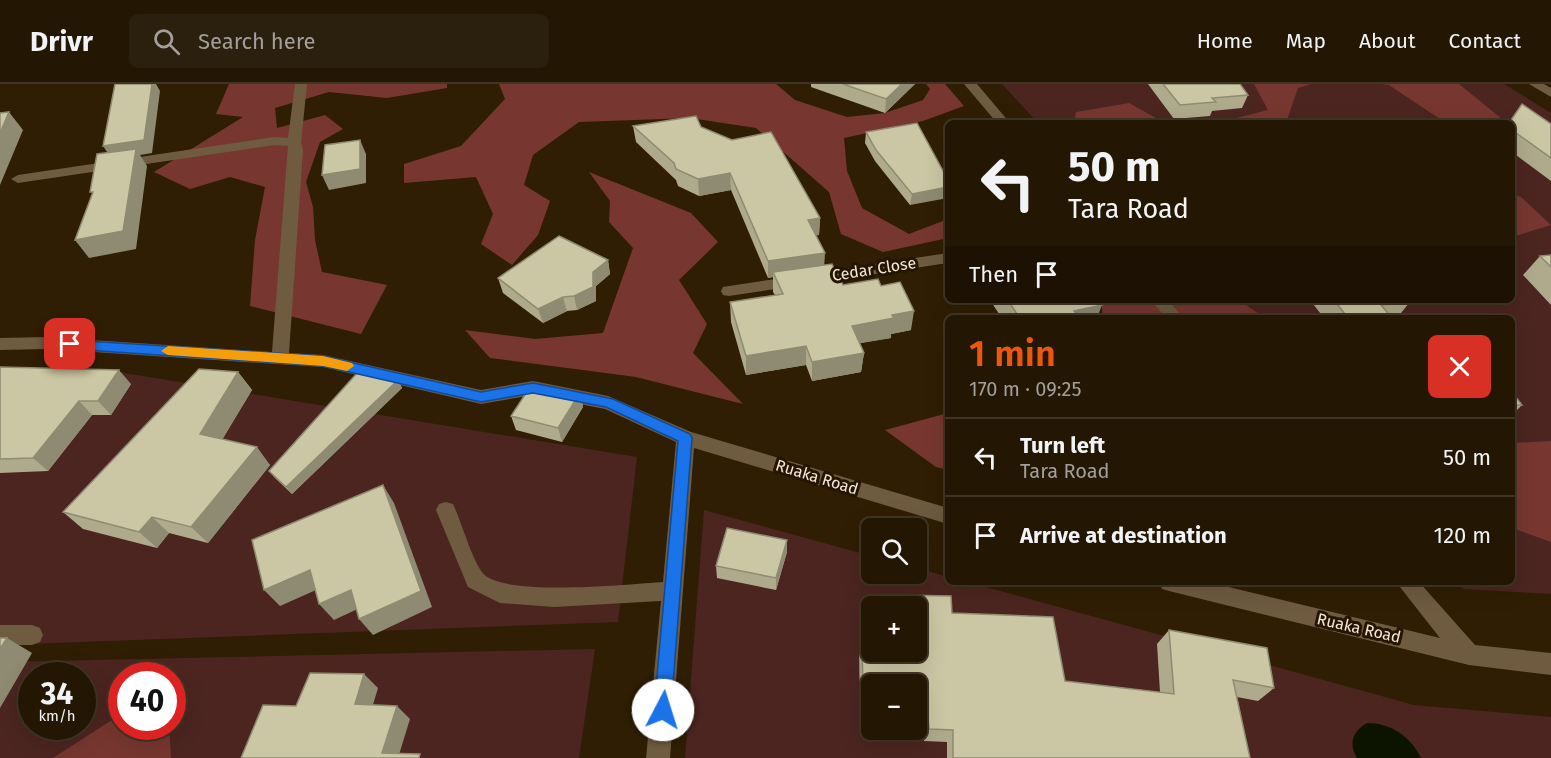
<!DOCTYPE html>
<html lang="en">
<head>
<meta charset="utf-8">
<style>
	:root { --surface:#231603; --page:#2b1f0d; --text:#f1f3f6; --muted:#a39f9a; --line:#403525; --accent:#ea580c }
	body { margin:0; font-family:"Fira Sans",sans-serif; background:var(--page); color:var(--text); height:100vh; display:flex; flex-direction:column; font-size:22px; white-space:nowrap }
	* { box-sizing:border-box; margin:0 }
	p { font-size:20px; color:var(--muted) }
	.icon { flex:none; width:33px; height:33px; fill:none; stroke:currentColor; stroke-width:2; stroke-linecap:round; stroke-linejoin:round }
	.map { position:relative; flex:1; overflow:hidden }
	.details { position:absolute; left:945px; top:231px; width:570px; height:270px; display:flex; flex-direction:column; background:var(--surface); border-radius:9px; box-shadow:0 6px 24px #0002,0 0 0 2px var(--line) }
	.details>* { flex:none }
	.hud { position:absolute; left:945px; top:36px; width:570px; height:183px; border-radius:9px; box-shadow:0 6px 24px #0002,0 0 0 2px var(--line); background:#231603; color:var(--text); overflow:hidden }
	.controls { position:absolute; left:861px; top:434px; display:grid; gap:12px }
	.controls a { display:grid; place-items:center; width:66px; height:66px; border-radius:9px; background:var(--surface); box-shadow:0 6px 24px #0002,0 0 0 2px var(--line); font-size:30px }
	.speed { position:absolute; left:18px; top:578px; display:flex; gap:12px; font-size:30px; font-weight:700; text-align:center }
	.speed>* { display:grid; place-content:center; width:78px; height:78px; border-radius:50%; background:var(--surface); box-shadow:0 6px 24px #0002,0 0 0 2px var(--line); line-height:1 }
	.speed small { font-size:15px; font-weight:400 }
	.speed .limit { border:9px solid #d22; background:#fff; color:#111 }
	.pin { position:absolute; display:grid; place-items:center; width:51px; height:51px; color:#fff; margin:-26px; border-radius:12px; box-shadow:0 3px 9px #0006 }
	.me { position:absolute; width:66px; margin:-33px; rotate:5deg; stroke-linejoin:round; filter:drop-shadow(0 0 4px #0008) }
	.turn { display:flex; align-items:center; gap:21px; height:126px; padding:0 24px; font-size:27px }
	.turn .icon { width:78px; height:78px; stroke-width:2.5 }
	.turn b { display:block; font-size:42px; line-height:51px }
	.then { display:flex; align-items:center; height:57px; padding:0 24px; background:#0003; gap:12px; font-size:22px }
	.round { display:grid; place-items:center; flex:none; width:63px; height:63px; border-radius:9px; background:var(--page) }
	.headline { display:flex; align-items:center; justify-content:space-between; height:102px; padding:0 24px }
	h1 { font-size:36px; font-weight:600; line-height:45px; color:var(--accent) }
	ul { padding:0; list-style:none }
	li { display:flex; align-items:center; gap:18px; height:78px; padding:0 24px; border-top:2px solid var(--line) }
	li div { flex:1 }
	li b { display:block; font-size:22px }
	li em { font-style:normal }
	header { display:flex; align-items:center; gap:36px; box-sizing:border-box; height:84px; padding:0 30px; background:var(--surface); border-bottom:2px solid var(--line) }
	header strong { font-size:28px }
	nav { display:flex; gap:33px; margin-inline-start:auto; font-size:21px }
	.search { width:420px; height:54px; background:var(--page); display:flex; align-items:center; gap:15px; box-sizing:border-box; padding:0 21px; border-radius:9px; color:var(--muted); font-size:22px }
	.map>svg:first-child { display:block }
</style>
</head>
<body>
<header>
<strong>Drivr</strong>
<div class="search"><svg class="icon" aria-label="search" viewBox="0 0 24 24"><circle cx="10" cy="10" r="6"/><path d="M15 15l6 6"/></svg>Search here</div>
<nav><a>Home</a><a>Map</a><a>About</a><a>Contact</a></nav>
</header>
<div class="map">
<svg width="1551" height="674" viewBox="0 0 1551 674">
	<rect width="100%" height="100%" fill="#2f1e04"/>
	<!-- green -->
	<path fill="#4c2520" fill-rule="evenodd" d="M1002,0h502l47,29v481l-88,-5 -7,-7h56v-264h-296l-17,-18h313v-177h-474z
		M112,287l525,86 -19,165 -618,23v-271z
		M704,426l167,46 1,17h44l1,-5 31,9v5h20l446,123 137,12v41h-866zM872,522h44v45h-44zM872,600h44v45h-44z
		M595,565l-16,109h-579v-96zM32,591h50v51h-50zM122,591h50v51h-50z"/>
	<!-- forest -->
	<path fill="#773730" d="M229,0h218v4l-60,10 -58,-6 -54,16 2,20 48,-13 18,14 -23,13 -14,40 7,25 2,33 7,32 65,13 -26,49 -111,-28 5,-66 10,-53 -35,-10 -40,12 -36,-17 89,-55 -27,-3z
		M499,0h277l19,16 52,17 38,-4 38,-13 7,-11 -4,-5h19l19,22 -41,15 -79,17 3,33 15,37 47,26 39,-15v19l-65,14 -42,-18 -12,-42 -73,-64 -66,-10 -111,4 -46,33 -9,30 26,16 -12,34 -26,30 -31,-21 12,-30 -17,-37 -72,6v-19l57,-18 44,-47z
		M1254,0h57l-13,4 -12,35h-69l51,-13z
		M1382,0h77l43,35 -2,4h-69l9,-4 -51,-34z
		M1129,19l36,20 -91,-1 2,-10z
		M589,88l102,41 27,29 -39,38 28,44 -14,29 50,51 -107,-27 -146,-19 -25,-28 70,9 68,-6 30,-85 -24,-26 1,-21z
		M1512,110l9,3 30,28 -39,12z
		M1101,216h138l26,18h-162z
		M948,329v57l-12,-3 -51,-37z
		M1551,357v101l-39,-14v-85z
		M121,630l1,12h47l2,32h-118z"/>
	<!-- water -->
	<path fill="#0c1400" d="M1367,639c24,0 43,13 54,35h-64c-9,-15 -4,-27 10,-35z"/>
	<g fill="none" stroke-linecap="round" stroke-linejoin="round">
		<!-- minor -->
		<path fill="#6e5b40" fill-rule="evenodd" d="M295,0h12l-6,59 2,7 -14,203 34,2 158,35 52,-9 75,15 83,36 257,76v16l-254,-76 -24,310h-24l15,-157 -107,6 -54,-4 -32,-16 -32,-77 3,-6 7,-2 7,2c9,19 18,53 29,68 18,26 148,12 181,10l13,-140 -71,-33 -72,-14 -52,9 -158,-37 -276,-18 -47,1v-12l47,-1 225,15 16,-206 -14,-1 -256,38 -7,-4 7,-4 256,-38 14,1z
			M964,0h13l33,39h-13z
			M1529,0h15l7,4v9z
			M1256,35l6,1 1,3h-13z
			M948,169v10l-219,33 -6,-1 -2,-4 2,-4 6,-1z
			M1151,216h17l15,18h-17z
			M1159,498h49l232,56 -44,-56h23l56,63 76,8v22l-82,-10 -300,-74 -7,-2z
			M0,541h32l8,3 3,7 -3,7 -8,3h-32z"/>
	</g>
	<!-- wall -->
	<path fill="#afaa8c" d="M811,0h104l-30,29 -74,-26z
		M1148,0h92l8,11 -6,13 -30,3 -2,5 -36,3z
		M1512,39l39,1v57l-39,-29z
		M633,42l68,1 119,91 -1,17h-3l8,30 19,20 38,1 30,44 -20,4v4l-32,5 5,10 -3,19 -49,9 -6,-16 -60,10 -15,-53 -1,-20 45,-7 -2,-3v-15l-5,1 -37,-88 -32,6 -21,-10 -2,-6 -40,-38z
		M866,48l82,48 -38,25 -35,-44 -10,-18z
		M1551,171v50l-28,-30 17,-19z
		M608,176l2,14 -14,12v15l-19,9 -10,1 -24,12 -40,-30 -5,-15z
		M990,216h108l-97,17z
		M1310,216h97l2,3 -12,15h-73z
		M0,283l131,17 -20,31h-19l-44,56 -48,2z
		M238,288l14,18 -30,49 48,26 -62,78 -39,-10 -12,15 -74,-19 -20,-17z
		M398,296l4,8 -110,106 -17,-16 -6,-7z
		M1512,308l10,13 -10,10z
		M580,309l3,14 -21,35 -46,-12 -5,-14z
		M787,456v12l-11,38 -59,-12 -1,-12z
		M901,511l51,18 113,68 95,11 -3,-48 12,-14 105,58 -16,13 -21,-4 13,61h-303v-16l-23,-1 -2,-25h-6v-32h-44v30l-12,-1 -1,-68 3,-15 54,21v-45h-18z"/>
	<!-- shaded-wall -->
	<path fill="#8e8b72" d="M152,0h4l4,7 -8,62 -12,2 7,11 -11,83 -47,9 -14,-18 37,-81 -9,-13z
		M902,0h13l-30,29 1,-14z
		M9,28l14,18 -23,55v-52z
		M360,56l6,14v29l-37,7 -7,-15z
		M730,89l1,17 -32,6 -1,-17z
		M948,103v11l-38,7 2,-11z
		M820,134l-1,17 -12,2 1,-17z
		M825,169l-1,16 -51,3v5l-5,1v-17z
		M608,176l2,14 -14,12v15l-19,9 -3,-14 19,-24z
		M563,213l4,14 -24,12 -5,-14z
		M1102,221l-5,13h-25l2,-7z
		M914,227l-3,19 -20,4v4l-41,7 2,-19 40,-11z
		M806,262v19l-60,10v-19z
		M864,269l-3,19 -49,9v-19z
		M119,286l12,14 -20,31 -13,-14z
		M238,288l14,18 -37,62 -15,-18z
		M398,296l4,8 -110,106 -6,-7z
		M580,309l3,14 -21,35 -4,-14z
		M79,317l13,14 -44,56 -15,-13z
		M257,363l13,18 -62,78 -17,-16z
		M383,401l11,18 38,104 -59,28 -14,-16z
		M152,433l17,16 -12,15 -18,-16z
		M787,456v12l-11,38v-12z
		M310,486l15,16 -45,20 -16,-16z
		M351,506l13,16 -30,14 -15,-16z
		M7,554l25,15 -32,55v-59z
		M364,590l14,14 -9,30 -14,-14z
		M397,622l13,13 -12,39 -16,-5z"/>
	<!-- building -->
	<path fill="#cbc6a3" stroke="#8e8b72" stroke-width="1.5" d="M115,0h37l-8,56 -41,6z
		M843,0h59l-16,15z
		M1163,0h77l8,11 -36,3 4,4 -36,3z
		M1522,20l29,20v34l-39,-28v-7h-3z
		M9,28l-9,21v-20z
		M696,32l5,11 31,13 39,-8 49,86 -12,2 17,33 -57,8 -38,-88 -32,6 -22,-10 -2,-6 -41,-37z
		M917,39l31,57v7l-36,7 -36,-44 -10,-18z
		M360,56v29l-38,6 3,-30z
		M136,65l-13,82 -48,9 18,-48h-3l7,-38z
		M559,152l49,24 -15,12v15l-19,9 -11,1 -25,12 -40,-31z
		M1551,171v12l-11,-11z
		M832,180l11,21 35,-6 3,7 19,-4 14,29 -22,4 2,3 -42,8 12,27 -52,9 -6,-16 -60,10 -16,-54 53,-8 -10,-22z
		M1008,216h90l4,5 -28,6 6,7h-82l19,-4z
		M1334,216h73l2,3 -28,2 11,13h-44z
		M0,283l119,3 -21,31h-19l-46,57 -33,1z
		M199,285l39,3 -38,62 57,13 -66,80 -39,-10 -13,15 -76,-20z
		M358,288l40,8 -112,107 -17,-16z
		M532,300l48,9 -22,35 -47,-12z
		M1512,308l10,13h-10z
		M383,401l38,106 -62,28 -8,-29 -32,14 -9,-34 -46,20 -12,-50z
		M727,444l60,12 -11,38 -60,-12z
		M901,511l50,1 1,17 101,4 12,64 109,13 -5,-64 98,18 7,40 -41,-8 17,78h-297v-28l-24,-1 -2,-26 -11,-1v-18h-44v17l-9,-1 -1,-70h10v21h44v-45h-14z
		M0,554h7l-7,11z
		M310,589l54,1 -9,30 42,2 -15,47 38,1 -1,4h-178l22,-53 33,1z"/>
	<!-- route -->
	<path fill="#1a73e8" stroke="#114b97" stroke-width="1.5" d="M70,256l253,16 158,36 52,-9 80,16 77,35 2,4 -21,272 -2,6 -6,3 -6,-3 -3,-6 24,-269 -72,-34 -73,-14 -52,9 -158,-36 -253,-17 -6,-5z"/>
	<!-- slow -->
	<path fill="#f59e0b" d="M168,262l155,10 29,7 2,3 -7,5 -24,-5 -155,-11 -7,-4z"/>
	<g text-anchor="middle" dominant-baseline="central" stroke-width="6" stroke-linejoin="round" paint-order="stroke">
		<!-- street labels -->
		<g font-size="16" fill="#f1e6d7" stroke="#251500">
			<text transform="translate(874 185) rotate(-9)">Cedar Close</text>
			<text transform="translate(817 393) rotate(17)">Ruaka Road</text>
			<text transform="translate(1359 544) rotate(13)">Ruaka Road</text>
		</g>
	</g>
</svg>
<div class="controls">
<a><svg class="icon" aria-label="search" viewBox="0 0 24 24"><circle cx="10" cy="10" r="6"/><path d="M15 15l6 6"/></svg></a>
<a>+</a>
<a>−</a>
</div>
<div class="speed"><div>34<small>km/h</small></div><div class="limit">40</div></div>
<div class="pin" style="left:70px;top:260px;background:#d93025"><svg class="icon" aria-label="arrive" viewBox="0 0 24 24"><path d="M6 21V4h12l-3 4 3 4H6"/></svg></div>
<svg class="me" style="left:663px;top:626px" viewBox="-20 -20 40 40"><circle r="19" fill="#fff"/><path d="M0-13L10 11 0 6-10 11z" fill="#1a73e8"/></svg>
<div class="hud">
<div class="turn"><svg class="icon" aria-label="left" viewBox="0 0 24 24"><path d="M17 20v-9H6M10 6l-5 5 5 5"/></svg><div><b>50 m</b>Tara Road</div></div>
<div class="then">Then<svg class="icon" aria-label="arrive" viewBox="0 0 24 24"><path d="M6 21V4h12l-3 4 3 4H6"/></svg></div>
</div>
<section class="details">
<div class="headline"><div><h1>1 min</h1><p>170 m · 09:25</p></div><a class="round" style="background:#d93025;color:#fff"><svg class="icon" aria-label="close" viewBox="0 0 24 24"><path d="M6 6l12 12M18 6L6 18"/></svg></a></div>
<ul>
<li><svg class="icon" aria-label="left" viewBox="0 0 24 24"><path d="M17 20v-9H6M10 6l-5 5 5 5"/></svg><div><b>Turn left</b><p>Tara Road</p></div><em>50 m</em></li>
<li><svg class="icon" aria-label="arrive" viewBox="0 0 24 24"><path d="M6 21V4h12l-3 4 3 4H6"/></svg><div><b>Arrive at destination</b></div><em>120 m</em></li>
</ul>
</section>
</div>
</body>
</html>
